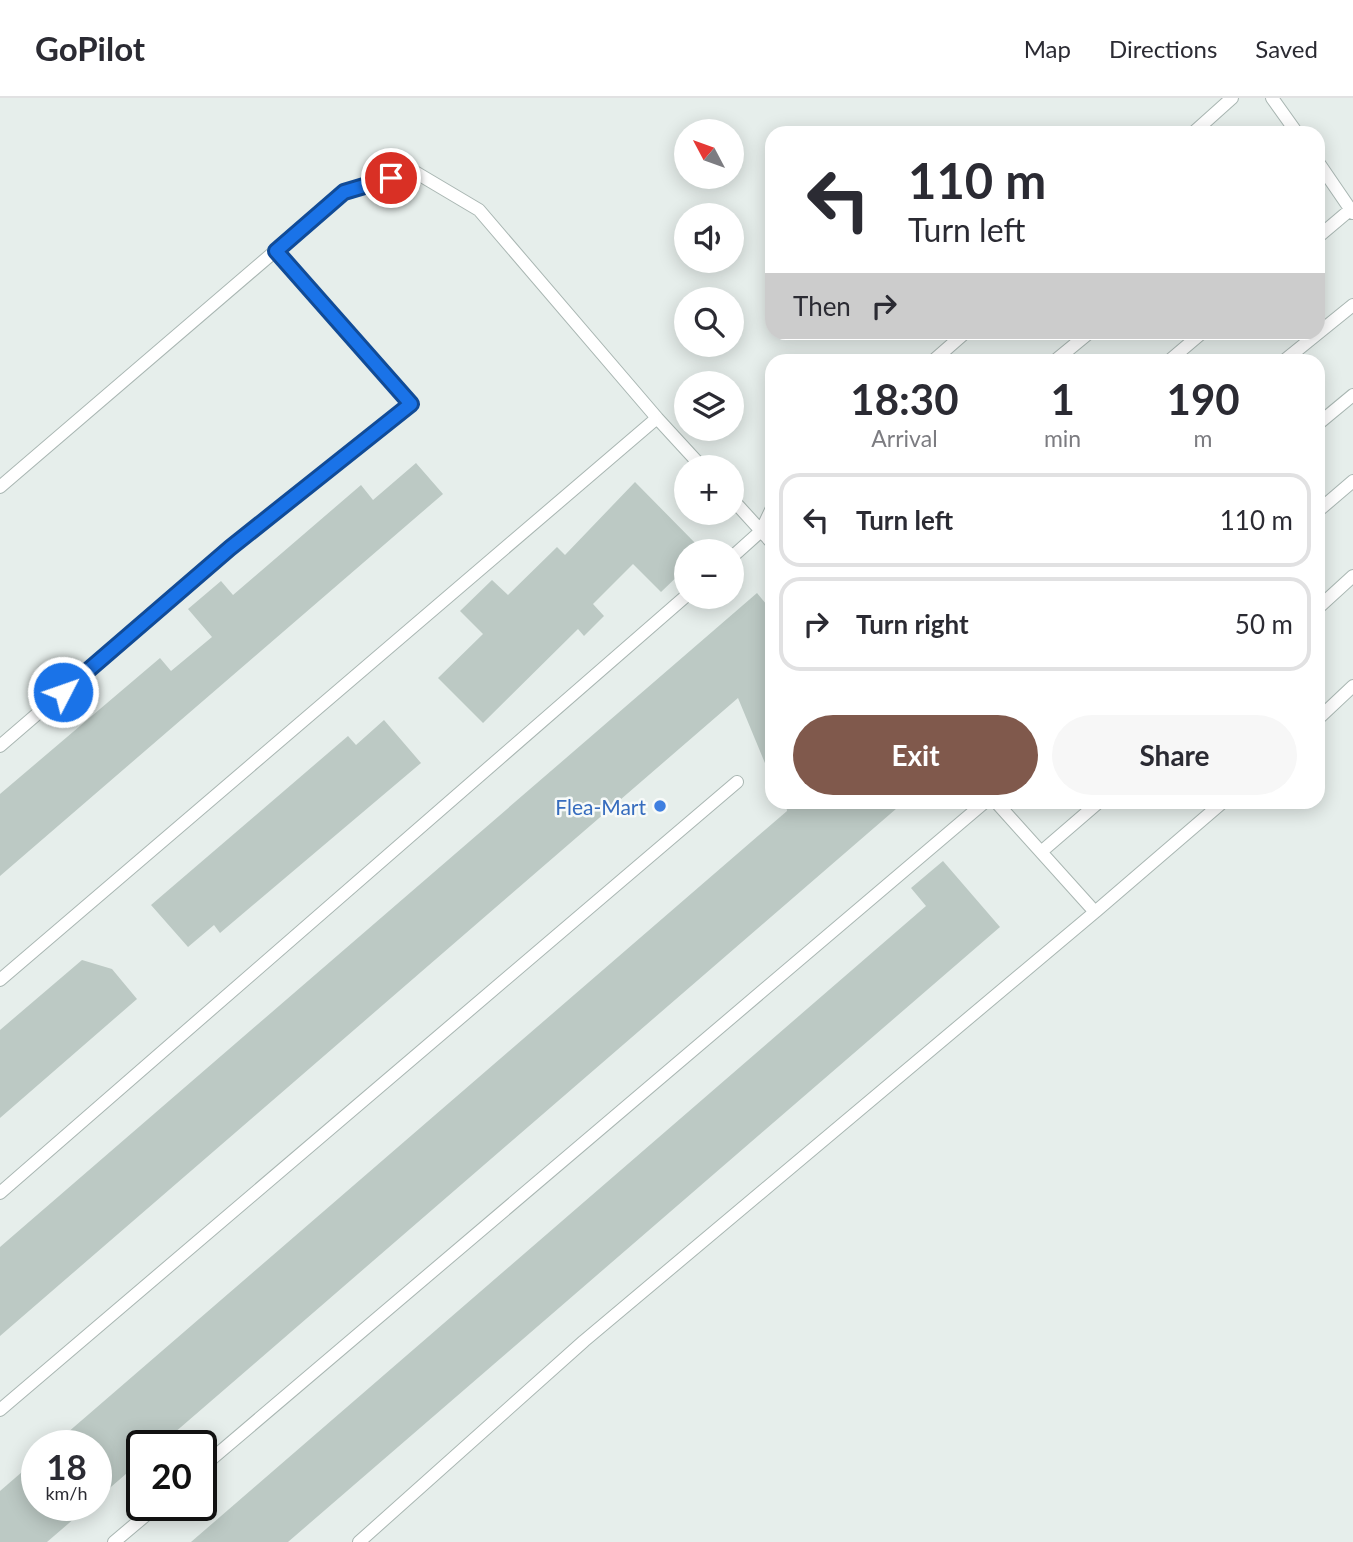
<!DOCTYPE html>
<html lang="en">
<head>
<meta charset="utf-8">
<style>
	:root { --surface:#fff; --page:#f7f7f7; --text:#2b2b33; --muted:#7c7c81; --line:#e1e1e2; --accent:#80594c }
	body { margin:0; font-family:Lato,sans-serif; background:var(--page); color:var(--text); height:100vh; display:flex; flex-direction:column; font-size:26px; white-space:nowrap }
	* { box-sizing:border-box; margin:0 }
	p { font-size:23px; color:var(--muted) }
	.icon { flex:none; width:38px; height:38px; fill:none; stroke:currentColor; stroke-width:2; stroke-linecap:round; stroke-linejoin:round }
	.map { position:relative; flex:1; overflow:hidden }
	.drawer { position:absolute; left:765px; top:256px; width:560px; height:455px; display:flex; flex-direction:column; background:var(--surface); border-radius:21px; box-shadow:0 4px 18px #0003 }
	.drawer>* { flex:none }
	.hud { position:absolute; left:765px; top:28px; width:560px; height:214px; border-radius:21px; box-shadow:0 4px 18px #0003; background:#fff; color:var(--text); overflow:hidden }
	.needle { width:46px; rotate:311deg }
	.buttons { position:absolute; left:674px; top:21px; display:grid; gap:14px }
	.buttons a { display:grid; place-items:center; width:70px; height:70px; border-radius:50%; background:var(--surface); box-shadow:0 4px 18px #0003; font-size:35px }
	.speed { position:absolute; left:21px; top:1332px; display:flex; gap:14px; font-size:35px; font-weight:700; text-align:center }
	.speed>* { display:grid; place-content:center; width:91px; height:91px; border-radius:50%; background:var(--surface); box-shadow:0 4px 18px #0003; line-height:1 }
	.speed small { font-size:18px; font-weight:400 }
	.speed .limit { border:4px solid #111; border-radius:10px; background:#fff; color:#111 }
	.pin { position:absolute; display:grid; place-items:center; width:60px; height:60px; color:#fff; margin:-30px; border:4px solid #fff; border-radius:50%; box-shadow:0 2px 7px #0007 }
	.me { position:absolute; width:77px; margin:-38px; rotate:49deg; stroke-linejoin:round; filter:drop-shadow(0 0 5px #0008) }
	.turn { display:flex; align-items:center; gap:24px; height:147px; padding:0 28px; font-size:32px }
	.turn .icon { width:91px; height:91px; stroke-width:2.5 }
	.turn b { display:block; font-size:49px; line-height:60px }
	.then { display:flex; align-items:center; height:66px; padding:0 28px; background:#0003; gap:14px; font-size:26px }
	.eta { display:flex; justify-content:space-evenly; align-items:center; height:119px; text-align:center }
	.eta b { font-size:42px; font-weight:700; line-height:49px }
	.action { display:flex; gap:14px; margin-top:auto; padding:14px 28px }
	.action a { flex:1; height:80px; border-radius:42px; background:var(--accent); color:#fff; font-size:28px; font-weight:700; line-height:80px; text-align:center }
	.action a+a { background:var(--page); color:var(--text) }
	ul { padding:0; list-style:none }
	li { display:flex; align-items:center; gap:21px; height:94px; margin:0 14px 10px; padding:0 14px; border:4px solid var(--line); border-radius:21px }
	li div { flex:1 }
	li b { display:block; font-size:26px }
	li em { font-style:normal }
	header { display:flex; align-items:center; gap:42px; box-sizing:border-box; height:98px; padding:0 35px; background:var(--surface); border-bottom:2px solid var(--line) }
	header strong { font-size:33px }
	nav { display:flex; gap:38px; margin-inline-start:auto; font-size:24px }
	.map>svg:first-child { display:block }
</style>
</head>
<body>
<header>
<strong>GoPilot</strong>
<nav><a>Map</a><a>Directions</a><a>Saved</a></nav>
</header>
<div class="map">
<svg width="1353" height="1444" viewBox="0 0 1353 1444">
	<rect width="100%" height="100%" fill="#e6eeeb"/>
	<!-- building -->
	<path fill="#bcc9c4" d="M416,365l27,31 -443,382v-82l160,-136 11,13 41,-34 -24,-28 33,-28 12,14 128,-110 12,15z
		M635,384l68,69h-17v17l-25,24 -28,-28 -40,40 11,12 -20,20 -6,-7 -95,94 -45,-45 45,-44 -23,-23 32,-31 16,15 49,-48 8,8z
		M757,495l15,18v169l-34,-82 -738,638v-89z
		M384,622l37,43 -201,170 -6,-8 -26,22 -37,-42 197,-169 8,9z
		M786,704h118l-745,644h-17v14l-46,40v-54h-44l735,-635z
		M943,763l57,66 -712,615h-97l735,-636 -15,-18z
		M82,862l30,9 25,30 -137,119v-88z
		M37,1361v46h53l-43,37h-47v-51z"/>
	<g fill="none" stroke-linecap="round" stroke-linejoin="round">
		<defs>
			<path id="service" d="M1272,0l25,35
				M1193,35l39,-35
				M1318,64l35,51
				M1318,139l33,-28
				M934,262l32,-28
				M1056,262l34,-28
				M1170,262l33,-28
				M1285,262l68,-55
				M1318,326l35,-29
				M0,389l344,-295 71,-20 64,38 178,208
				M732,401l40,44
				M1318,413l35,-30
				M732,459l29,-26 11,-23
				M1318,510l35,-32
				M1318,621l35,-33
				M0,648l230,-198 181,-144 -135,-153
				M1041,754l58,-50
				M1095,814l128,-110
				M0,882l657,-562 45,49
				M0,1095l686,-597
				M0,1312l737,-628
				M201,1370l784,-666
				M114,1444l44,-37
				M359,1444l225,-201 511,-429 -99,-110"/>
		</defs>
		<!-- service casing -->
		<use href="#service" stroke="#a9b6b2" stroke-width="14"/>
		<!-- service -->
		<use href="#service" stroke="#fff" stroke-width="12"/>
	</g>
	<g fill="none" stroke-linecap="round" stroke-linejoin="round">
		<defs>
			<path id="route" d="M63,594l167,-144 181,-144 -135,-153 68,-59 47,-14"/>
		</defs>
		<!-- route casing -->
		<use href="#route" stroke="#114b97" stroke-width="18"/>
		<!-- route -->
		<use href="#route" stroke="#1a73e8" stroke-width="12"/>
	</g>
	<!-- markers -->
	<circle fill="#3f7fe0" stroke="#f7faf9" stroke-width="2.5" cx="660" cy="708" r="7"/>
	<g text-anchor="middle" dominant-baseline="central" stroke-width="5" stroke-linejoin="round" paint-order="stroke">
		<!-- shop labels -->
		<g font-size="21" fill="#366cbe" stroke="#f7faf9" text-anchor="end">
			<text x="646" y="708">Flea-Mart</text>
		</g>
	</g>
</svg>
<div class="buttons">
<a><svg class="needle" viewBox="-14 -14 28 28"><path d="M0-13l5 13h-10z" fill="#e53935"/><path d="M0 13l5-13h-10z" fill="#7c7c81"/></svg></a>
<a><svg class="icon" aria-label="sound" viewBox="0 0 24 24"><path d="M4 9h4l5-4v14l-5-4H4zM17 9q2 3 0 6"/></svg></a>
<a><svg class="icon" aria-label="search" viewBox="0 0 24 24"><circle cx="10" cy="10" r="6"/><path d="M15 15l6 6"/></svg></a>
<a><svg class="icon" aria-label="layers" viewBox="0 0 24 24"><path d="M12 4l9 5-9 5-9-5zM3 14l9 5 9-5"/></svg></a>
<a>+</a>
<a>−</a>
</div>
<div class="speed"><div>18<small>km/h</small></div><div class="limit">20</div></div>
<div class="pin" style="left:391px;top:80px;background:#d93025"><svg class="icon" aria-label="arrive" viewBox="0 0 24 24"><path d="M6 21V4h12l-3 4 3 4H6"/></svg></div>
<svg class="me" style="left:63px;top:594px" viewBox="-20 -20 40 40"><circle r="17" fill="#1a73e8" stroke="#fff" stroke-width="3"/><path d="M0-11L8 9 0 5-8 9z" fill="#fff"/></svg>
<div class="hud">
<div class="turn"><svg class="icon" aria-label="left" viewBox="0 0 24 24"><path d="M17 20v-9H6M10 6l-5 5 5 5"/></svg><div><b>110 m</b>Turn left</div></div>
<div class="then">Then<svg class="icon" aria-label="right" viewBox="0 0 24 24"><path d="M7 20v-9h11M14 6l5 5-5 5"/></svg></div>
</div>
<section class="drawer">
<div class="eta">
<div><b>18:30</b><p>Arrival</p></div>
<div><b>1</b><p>min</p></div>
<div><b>190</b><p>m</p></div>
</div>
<ul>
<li><svg class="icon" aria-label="left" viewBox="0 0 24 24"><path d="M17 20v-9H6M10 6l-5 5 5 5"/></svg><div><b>Turn left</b></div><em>110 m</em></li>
<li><svg class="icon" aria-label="right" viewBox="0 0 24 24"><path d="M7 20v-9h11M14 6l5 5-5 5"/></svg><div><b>Turn right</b></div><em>50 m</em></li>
</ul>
<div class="action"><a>Exit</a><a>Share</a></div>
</section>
</div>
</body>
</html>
